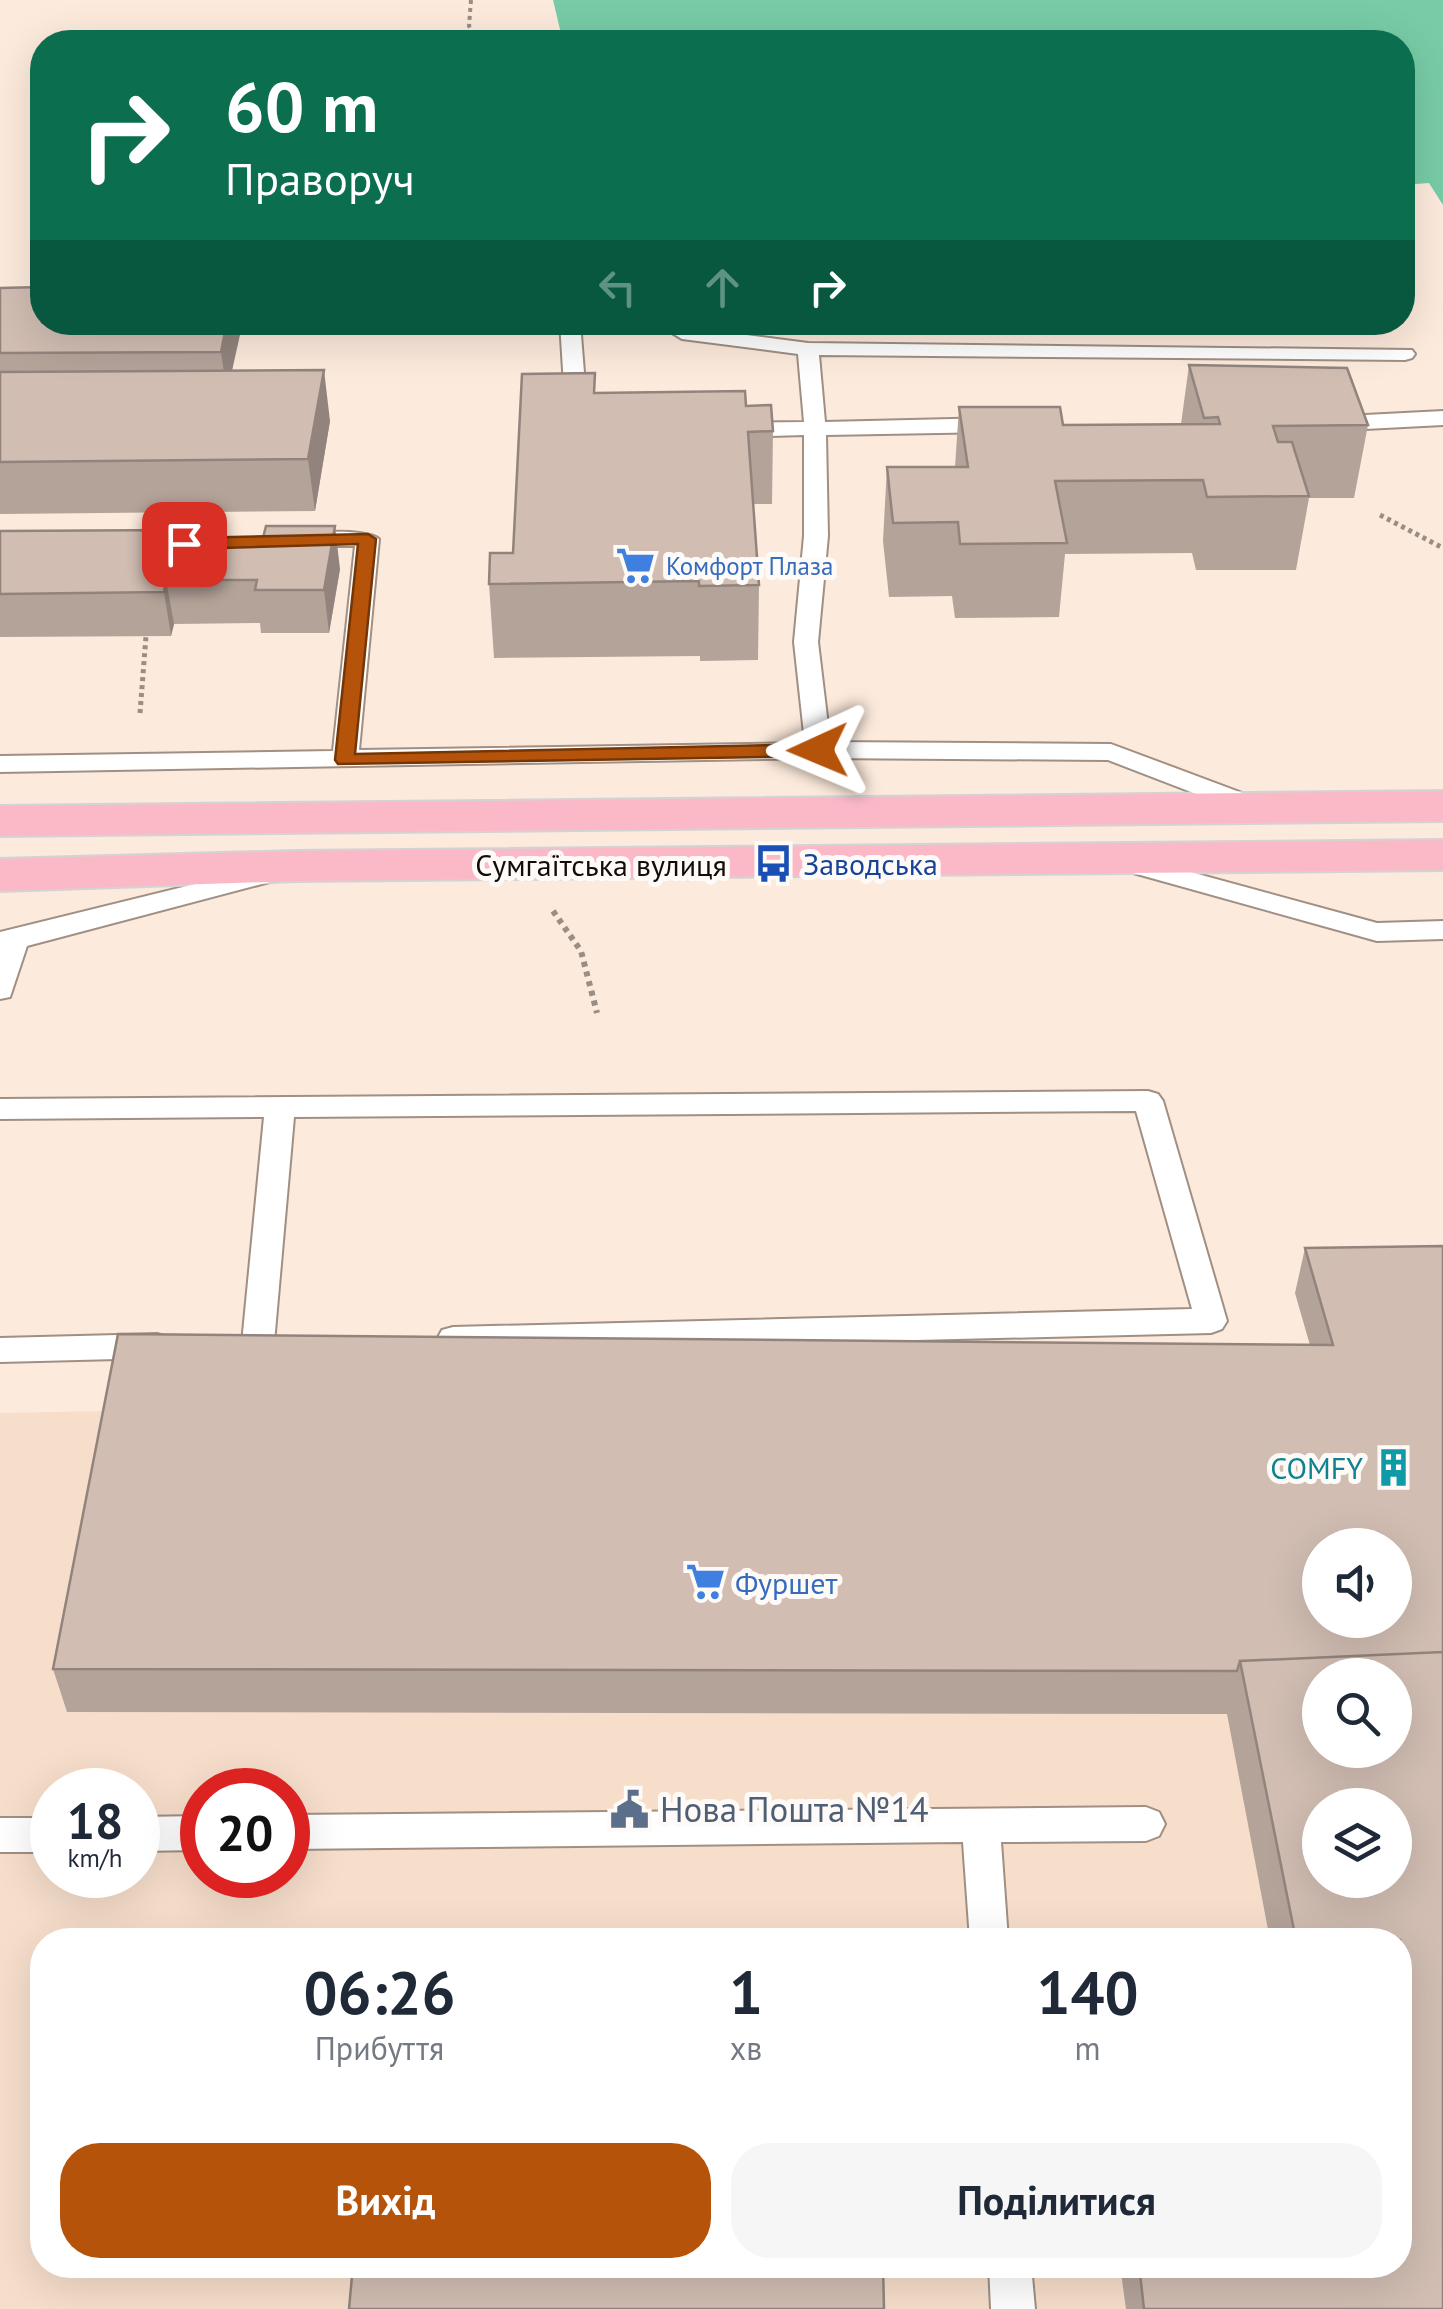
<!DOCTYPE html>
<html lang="uk">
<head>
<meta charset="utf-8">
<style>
	:root { --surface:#fff; --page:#f6f6f7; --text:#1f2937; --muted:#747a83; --accent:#b45309 }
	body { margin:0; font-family:"PT Sans",sans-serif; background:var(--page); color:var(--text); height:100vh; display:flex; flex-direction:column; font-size:38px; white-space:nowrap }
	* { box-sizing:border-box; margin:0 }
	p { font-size:32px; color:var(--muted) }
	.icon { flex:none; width:55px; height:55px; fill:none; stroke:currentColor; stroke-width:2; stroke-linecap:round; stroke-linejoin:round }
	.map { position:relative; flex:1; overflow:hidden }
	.details { position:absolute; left:30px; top:1928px; width:1382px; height:350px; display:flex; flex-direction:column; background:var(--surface); border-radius:40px; box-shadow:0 10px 40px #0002 }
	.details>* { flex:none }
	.banner { position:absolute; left:30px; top:30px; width:1385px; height:305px; border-radius:40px; box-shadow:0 10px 40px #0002; background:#0b6e4f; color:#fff; overflow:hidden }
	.buttons { position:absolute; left:1302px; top:1528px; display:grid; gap:20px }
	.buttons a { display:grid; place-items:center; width:110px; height:110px; border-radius:50%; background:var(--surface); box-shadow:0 10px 40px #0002; font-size:50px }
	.speed { position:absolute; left:30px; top:1768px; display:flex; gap:20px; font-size:50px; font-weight:700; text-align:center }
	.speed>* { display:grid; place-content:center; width:130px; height:130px; border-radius:50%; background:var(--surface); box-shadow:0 10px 40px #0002; line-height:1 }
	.speed small { font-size:25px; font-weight:400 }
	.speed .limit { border:15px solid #d22; background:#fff; color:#111 }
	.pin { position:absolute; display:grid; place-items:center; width:85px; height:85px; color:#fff; margin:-42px; border-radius:20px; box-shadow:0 5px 15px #0006 }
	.me { position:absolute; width:110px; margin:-55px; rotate:269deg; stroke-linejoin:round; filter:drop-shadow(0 0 8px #0008) }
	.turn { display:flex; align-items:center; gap:35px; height:210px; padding:0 30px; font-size:45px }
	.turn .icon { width:130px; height:130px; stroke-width:2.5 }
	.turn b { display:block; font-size:70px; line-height:85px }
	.lanes { display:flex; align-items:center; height:95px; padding:0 30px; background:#0003; justify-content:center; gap:50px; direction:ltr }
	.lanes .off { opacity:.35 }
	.eta { display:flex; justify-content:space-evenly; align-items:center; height:170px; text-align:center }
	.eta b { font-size:60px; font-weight:800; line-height:70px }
	.action { display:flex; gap:20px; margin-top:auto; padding:20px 30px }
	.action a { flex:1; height:115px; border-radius:40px; background:var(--accent); color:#fff; font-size:40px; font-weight:800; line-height:115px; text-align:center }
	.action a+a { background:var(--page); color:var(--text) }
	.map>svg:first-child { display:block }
</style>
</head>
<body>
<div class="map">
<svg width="1443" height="2309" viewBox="0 0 1443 2309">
	<rect width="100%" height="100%" fill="#fceadc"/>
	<!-- built -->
	<path fill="#f7decb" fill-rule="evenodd" d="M1443,1291l-43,649h-1358v325h1358l43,44h-1443v-896l1322,-24 -27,-96zM1320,1545h75v75h-75zM1320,1675h75v75h-75zM52,1790h86v85h-86zM202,1790h86v85h-86zM1320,1805h75v75h-75z"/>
	<!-- forest -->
	<path fill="#78cba6" d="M553,0h890v205l-14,-22 -26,2 -1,-143h-839z"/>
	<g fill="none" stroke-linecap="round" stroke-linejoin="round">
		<defs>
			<path id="service" d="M560,322h20l6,76 9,6 -3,5h-16l-11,-7z
				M671,322h20l1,6 116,15 604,7 3,4 -3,4 -7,2 -586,-5 6,67 170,-4 11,7 -11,7 -169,3 2,101 -10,106 12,100 281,2 150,56 4,6 -4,6h-18l-135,-52 -290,-2 -818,14v-16l333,-5 22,-205h-65l-4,-5c12,-11 81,-13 93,-2l-20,211 446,-7 -11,-101 10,-106v-101l-72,2 -11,-7 11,-7 72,-1 -6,-68 -116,-15 -10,-6z
				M1443,411v14l-117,6 -11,-7 11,-7z
				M1128,855l249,68 66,-2v18l-66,2 -258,-72 -4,-6 4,-6z
				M268,866l13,8 -4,6 -250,66 -17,51 -10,2v-67z
				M1148,1091l10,3 5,7 64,220 -5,8 -11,4 -758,18 -11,-3 -5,-9 5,-9 11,-3 739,-18 -56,-198 -842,6 -20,226 -5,9 -11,3 -11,-3 -5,-9 22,-226 -264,2v-20z
				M157,1334l11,3 5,9 -5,9 -11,3 -157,4v-24z
				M1146,1807l13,5 6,12 -6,12 -13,5 -145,1 7,98h-38l-7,-98 -675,7v-34z
				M202,1816v34l-64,1v-34z
				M0,1818h52v34h-52z
				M989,2265h42l4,44h-44z"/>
			<path id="primary" d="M1443,791v30l-1443,15v-30z
				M1443,840v30l-1147,11 -296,10v-32l296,-8z"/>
		</defs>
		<!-- service casing -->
		<use href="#service" stroke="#a08f82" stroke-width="4"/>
		<!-- primary casing -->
		<use href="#primary" stroke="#d4d3d3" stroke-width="4"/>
		<!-- path-far2 -->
		<path stroke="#9a8d83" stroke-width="4" stroke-dasharray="4 4" stroke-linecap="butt" d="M471,0l-2,26 8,16"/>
		<!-- path-far1 -->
		<path stroke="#9a8d83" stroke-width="5" stroke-dasharray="4 4" stroke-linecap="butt" d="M1380,515l63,33
			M140,713l6,-77"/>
		<!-- path -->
		<path stroke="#9a8d83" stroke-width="6" stroke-dasharray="5 5" stroke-linecap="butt" d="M553,911l28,40 16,62"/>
		<!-- service -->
		<use href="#service" fill="#fff" fill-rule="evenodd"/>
		<!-- primary -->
		<use href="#primary" fill="#fbb9c8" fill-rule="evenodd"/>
	</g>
	<!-- wall -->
	<path fill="#b4a399" d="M0,288l42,34h199l-9,48 98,51 -15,90 -315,3z
		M1189,365l179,60 -14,73h-45l-13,72h-100l-4,-17 -127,1 -6,63 -104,1 -3,-22 -63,1 -6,-56 4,-74h68l4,-60 104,18 118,-1z
		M595,373v20l151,13 27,25 -1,73h-19l6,81 -1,75 -58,1v-5l-206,2 -5,-74 24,-31z
		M176,530l2,9 162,30 -11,64h-68l-1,-10 -86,1 -3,12 -171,1v-106z
		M1443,1246v1063h-317l-6,-44h280v-325h-130l-43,-226 -1160,-2 -14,-43 1257,-324 -15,-52 10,-45z"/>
	<!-- shaded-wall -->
	<path fill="#92847d" d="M227,322h14l1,4 -15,67 -6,-41z
		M324,370l6,51 -15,90 -7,-52z
		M335,526l5,43 -11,64 -5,-43z
		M166,580l8,44 -3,12 -7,-44z"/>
	<!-- building -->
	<path fill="#d1bdb2" stroke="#92847d" stroke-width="2.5" fill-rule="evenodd" d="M42,287v35h185l-6,30 -221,1v-65z
		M1189,365l158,3 21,57 -95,1 5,16h14l17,54 -102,1 -4,-17 -148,1 12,62 -107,1 -2,-22 -65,1 -6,-56h81l-9,-60h101l3,18 157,-1 -2,-7 -14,1z
		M324,370l-16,89 -308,3v-90z
		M595,373l-1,20 151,-2 1,15 25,-1 2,26 -25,1 11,153 -60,1v-5l-210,3 1,-31h23l9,-179z
		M266,526h69l-11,64h-69l2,-10h-91l-2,12 -164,2v-63l176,-1 -3,9 90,-1z
		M1443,1246v406l-203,9 -3,10 -1184,-2 65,-335 1215,11 -28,-97zM1320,1545h75v75h-75z
		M1443,1652v657h-299l-5,-44h261v-325h-104l-56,-279zM1320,1675h75v75h-75zM1320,1805h75v75h-75z
		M353,2265h530l1,44h-535z"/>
	<!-- route -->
	<path fill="#b45309" stroke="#753606" stroke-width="2.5" d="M368,534l8,5 -21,215 463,-10 9,6 -9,6 -480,8 -3,-4 23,-216 -174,5 -9,-5 9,-6z"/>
	<!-- icons -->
	<defs>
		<symbol id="supermarket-bare" viewBox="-9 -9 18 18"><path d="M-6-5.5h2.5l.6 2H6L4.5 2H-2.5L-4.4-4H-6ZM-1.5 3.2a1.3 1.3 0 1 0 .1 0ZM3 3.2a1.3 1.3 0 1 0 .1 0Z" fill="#3f7fe0" stroke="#fefaf7" stroke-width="2.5" paint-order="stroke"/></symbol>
		<symbol id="bus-bare" viewBox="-9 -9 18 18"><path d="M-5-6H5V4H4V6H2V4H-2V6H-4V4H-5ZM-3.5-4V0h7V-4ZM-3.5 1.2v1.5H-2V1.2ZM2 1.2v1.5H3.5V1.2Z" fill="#1a4fb4" stroke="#fefaf7" stroke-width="2.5" paint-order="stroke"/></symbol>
		<symbol id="building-bare" viewBox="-9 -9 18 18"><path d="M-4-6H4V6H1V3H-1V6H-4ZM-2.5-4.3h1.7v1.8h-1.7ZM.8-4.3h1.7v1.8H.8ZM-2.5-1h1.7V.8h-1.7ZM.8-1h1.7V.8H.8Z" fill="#0f9aa8" stroke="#fefaf7" stroke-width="2.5" paint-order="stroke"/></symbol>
		<symbol id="civic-bare" viewBox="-9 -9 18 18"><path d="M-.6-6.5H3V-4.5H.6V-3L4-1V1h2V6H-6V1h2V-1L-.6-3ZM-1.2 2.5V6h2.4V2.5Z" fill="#5c6f8a" stroke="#fefaf7" stroke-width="2.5" paint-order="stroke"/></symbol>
	</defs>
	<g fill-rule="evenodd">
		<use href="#supermarket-bare" x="608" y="538" width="55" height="55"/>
		<use href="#bus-bare" x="746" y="836" width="55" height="55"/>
		<use href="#building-bare" x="1366" y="1440" width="55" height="55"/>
		<use href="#supermarket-bare" x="678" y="1554" width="55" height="55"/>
		<use href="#civic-bare" x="602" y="1782" width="55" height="55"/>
	</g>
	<g text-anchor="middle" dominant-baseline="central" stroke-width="10" stroke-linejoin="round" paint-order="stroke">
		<!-- far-shop labels -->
		<g font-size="25" fill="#366cbe" stroke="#fefaf7" text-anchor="start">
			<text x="666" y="566">Комфорт Плаза</text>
		</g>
		<!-- transit labels -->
		<g font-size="30" fill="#164399" stroke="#fefaf7" text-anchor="start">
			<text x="803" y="863">Заводська</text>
		</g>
		<!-- street labels -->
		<g font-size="30" fill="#120c08" stroke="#fefaf7">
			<text x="601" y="864">Сумгаїтська вулиця</text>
		</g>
		<!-- culture labels -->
		<g font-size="30" fill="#0d838f" stroke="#fefaf7" text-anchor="end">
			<text x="1363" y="1467">COMFY</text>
		</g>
		<!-- shop labels -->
		<g font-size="30" fill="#366cbe" stroke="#fefaf7" text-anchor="start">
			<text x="735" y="1582">Фуршет</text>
		</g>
		<!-- near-service labels -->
		<g font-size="35" fill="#4e5e75" stroke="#fefaf7" text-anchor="start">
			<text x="660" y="1809">Нова Пошта №14</text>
		</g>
	</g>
</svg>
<div class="buttons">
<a><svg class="icon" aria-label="sound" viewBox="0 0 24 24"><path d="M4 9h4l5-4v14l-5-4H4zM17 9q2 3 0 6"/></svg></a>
<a><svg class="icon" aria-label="search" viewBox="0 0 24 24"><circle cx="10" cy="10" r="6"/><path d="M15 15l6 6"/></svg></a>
<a><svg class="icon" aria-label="layers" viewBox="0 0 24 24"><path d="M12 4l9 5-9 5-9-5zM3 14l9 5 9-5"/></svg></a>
</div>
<div class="speed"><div>18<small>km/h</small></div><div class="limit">20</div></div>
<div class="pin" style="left:184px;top:544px;background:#d93025"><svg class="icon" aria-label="arrive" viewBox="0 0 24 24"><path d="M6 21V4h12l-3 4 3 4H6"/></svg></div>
<svg class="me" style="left:818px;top:750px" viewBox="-20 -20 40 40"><path d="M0-17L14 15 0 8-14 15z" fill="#b45309" stroke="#fff" stroke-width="4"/></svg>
<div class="banner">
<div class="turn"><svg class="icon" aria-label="right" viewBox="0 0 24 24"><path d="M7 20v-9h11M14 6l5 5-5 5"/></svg><div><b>60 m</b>Праворуч</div></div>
<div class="lanes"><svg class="icon off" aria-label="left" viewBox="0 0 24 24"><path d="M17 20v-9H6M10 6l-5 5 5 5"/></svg><svg class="icon off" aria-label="ahead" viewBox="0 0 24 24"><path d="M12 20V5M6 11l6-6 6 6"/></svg><svg class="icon" aria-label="right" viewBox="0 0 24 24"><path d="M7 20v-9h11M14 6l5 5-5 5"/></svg></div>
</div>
<section class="details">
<div class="eta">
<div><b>06:26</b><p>Прибуття</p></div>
<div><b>1</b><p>хв</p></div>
<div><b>140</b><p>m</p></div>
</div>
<div class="action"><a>Вихід</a><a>Поділитися</a></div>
</section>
</div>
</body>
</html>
